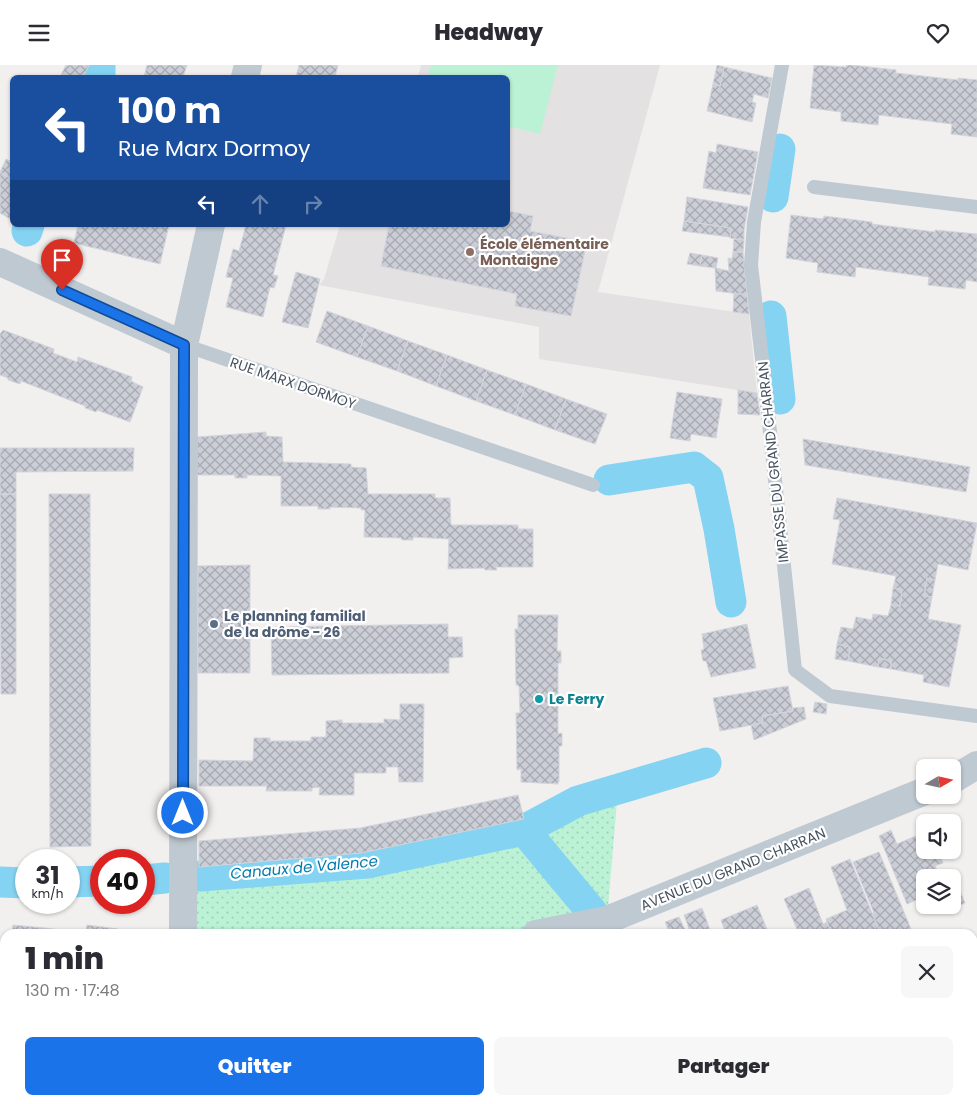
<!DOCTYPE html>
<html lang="fr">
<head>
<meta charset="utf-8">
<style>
	:root { --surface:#fff; --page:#f7f7f7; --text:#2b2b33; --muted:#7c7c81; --accent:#1a73e8 }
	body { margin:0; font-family:Poppins,sans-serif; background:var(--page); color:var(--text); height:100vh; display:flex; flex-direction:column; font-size:19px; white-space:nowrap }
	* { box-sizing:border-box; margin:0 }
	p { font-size:16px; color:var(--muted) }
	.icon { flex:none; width:28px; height:28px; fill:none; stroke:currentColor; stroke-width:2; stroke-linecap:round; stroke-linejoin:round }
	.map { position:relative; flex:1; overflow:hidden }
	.panel { position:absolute; left:0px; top:864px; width:978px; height:176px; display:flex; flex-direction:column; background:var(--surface); border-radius:15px 15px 0 0; box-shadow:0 1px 4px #0004 }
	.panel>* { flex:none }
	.hud { position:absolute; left:10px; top:10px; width:500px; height:152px; border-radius:8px; box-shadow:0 1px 4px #0004; background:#1a4fa0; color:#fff; overflow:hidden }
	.needle { width:32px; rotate:81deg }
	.controls { position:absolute; left:916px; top:694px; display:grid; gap:10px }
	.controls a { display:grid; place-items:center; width:45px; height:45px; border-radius:8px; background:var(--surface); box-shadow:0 1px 4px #0004; font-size:25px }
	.speed { position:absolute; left:15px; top:784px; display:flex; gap:10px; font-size:25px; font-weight:700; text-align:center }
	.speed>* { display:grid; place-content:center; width:65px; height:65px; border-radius:50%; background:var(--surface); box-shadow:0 1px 4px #0004; line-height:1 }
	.speed small { font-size:12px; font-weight:400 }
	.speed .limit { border:8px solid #d22; background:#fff; color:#111 }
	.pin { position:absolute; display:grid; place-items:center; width:42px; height:42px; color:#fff; margin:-51px -21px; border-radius:50% 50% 50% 0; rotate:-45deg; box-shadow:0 0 5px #0007 }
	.pin .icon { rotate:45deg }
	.me { position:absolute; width:55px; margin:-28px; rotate:0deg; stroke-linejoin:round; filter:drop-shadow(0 0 4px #0008) }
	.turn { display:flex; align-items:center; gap:18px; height:105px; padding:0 25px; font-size:22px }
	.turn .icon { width:65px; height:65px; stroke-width:2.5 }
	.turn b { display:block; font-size:35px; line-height:42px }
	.lanes { display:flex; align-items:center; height:48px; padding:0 25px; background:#0003; justify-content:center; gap:25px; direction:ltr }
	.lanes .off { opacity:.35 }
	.round { display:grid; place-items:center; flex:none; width:52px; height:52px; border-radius:8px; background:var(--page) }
	.head { display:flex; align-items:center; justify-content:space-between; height:85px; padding:0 25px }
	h1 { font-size:30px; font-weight:800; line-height:38px }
	.primary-button { display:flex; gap:10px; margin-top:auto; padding:10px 25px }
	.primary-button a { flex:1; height:58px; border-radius:8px; background:var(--accent); color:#fff; font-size:20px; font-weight:800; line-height:58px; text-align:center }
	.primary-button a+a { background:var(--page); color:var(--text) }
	header { display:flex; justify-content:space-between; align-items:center; height:65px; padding:0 25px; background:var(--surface); font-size:22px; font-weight:800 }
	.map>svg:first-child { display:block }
</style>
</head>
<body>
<header><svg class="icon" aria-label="menu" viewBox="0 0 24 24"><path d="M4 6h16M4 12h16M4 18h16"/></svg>Headway<svg class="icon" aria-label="heart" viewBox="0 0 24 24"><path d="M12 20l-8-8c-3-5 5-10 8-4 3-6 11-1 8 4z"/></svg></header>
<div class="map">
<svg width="977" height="1039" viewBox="0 0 977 1039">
	<defs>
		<pattern id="garden-dots" width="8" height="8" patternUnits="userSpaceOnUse" patternTransform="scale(1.25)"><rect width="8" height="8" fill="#bbf2d5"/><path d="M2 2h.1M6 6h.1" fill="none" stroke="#a2d1b9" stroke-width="1.8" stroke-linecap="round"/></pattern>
		<pattern id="building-cross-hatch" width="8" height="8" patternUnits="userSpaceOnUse" patternTransform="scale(1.25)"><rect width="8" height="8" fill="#cbced6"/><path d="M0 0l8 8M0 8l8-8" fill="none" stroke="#a7aab1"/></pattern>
	</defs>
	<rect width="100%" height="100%" fill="#f2f0ef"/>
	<!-- education -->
	<path fill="#e3e1e1" d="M421,0h239l-62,227 151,22 8,79 -218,-34v-32l-220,-42 5,-6 16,-54h168v-148h-90z"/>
	<!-- grass -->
	<path fill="#bbf2d5" d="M431,0h127l-18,69 -32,-8v-49h-80z"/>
	<!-- garden -->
	<path fill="url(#garden-dots)" d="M618,724l-11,131 -71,14h-353v-47l18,-11 166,-13 157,-33 54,-29z"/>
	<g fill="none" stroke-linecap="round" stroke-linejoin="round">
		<!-- canal -->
		<path stroke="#85d3f2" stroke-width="31" d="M100,0v12
			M773,132l7,-48
			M27,166l2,-6
			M771,251l9,83
			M609,415l85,-13 14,11 11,51 12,73
			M524,765l68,82
			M201,811l166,-13 157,-33 54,-29 128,-38
			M144,815l21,-2
			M0,817l26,1
			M69,817l32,-1"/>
	</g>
	<!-- building -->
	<path fill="url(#building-cross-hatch)" stroke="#d3d5dc" d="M66,0h23l-5,11 2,1h-26z
		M147,0h40l-4,12h-39z
		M299,0h39l-3,12h-39z
		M717,0l7,2 -4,19 -7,-2z
		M814,0l33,2 -1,-2h5l45,5v3l62,7v-2l19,2v57l-26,-3 1,-10 -73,-9 -1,10 -37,-4v-9l-31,-4z
		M724,2l48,11 -4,20 -14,-4 -2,8 4,1 -4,19 -45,-11 6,-27 7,2z
		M717,79l41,8 -8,43 -47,-7 6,-37 7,2z
		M6,94l6,3v17l-12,-7z
		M0,107l12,7v41l-12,-7z
		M687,132l61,10 -4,23v10l-14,-2 1,-10 -47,-7z
		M508,146l25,5 -3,15 57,11 -16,74 -56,-10 2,-12 -136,-28 8,-41h119z
		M791,150l32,4 1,-3 48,6v2l63,8v-2l42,4v48l-11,-2 -1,9 -37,-4 1,-8 -73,-10 -1,10 -38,-5 1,-9 -32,-5z
		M684,156l47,7 -1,9 -48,-6z
		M78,160h91l-9,39 -86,-21z
		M246,160h40l-13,50 5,1 -4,12 -4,-1 -7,30 -37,-10 7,-29 -7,-1 7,-28 6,2z
		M734,174l10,1 -1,12h-10z
		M733,187h10l4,43 -31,-4 -1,-23 -15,-2 2,-11 16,3 -2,10 13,3 -1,-13 4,1z
		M690,188l12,2 -2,11 -13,-2z
		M296,207l24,7 -12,49 -26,-6z
		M734,228l13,2 2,19 -16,-2z
		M327,246l41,15 -11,31 -41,-15z
		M368,261l40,15 -11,30 -40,-14z
		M3,265l51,19 -1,4 24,9 1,-5 54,20 -1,4 12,6 -13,35 -33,-12 -1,2 -11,-4v-2l-64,-25 -1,3 -12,-4v-2l-8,-3v-41z
		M408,276l39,14 -11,31 -39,-15z
		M447,290l40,15 -11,31 -40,-15z
		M487,305l39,14 -11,31 -39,-14z
		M526,319l40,15 -11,31 -40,-15z
		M738,325l19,3 3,22 -22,-1z
		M677,327l45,7 -6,39 -25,-4 -1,7 -20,-3z
		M566,334l41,15 -12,30 -40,-14z
		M266,367v4l16,1 1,25 68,2v3l15,1 2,26h67v4h15l1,27h67v4h15v38h-37l1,3h-12l-1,-2 -36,1 1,-30 -36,-2v3h-11l-1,-2 -37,-1 1,-27h-4v-2l-31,-1v2h-12v-3h-37v-30l-34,-1v3h-12v-3h-38v-38z
		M803,374l167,28 -4,25 -161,-27z
		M0,383h134l-1,23 -117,1v22h-16z
		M0,429h16v200h-15z
		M49,429h41l1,352 -41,1z
		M837,433l140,25 -9,47 -30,-6 -3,16 -8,-2 -3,18 8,1 -4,22 33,6 -12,62 -26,-5 1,-7 -33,-6v-8l-12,-3 -1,9 -30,-6 2,-14 -13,-3 4,-17 12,2 3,-12 16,3 1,-6 15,2 3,-11 9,1 2,-16 -9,-2 3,-12 -64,-12 8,-44 -7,-1z
		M250,500v108h-52v-107z
		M927,513l8,2 -3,17 -8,-1z
		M893,523l9,2 -2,16 -9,-1z
		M518,550h40l-1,36h4v12h-3v71l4,-1v13h-3v36h-1v2l-37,-2v-13l-4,1 -1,-57h4l-1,-27 -3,-1 -1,-56h3z
		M448,559v13h14l1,20 -14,1v15l-177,2 -1,-48z
		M747,559l9,44 -45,9 -5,-16h-3l-2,-11 3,-1 -2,-15z
		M837,579l13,3 -2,14 -13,-2z
		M879,593l12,3v8l-13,-2z
		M788,621l5,25 -31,5 1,7 -43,8 -7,-33z
		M815,637l12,2 -1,10 -13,-2z
		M400,639h24l-1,78h-24l-1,-15h-12v6h-32v22h-35l1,-8 -8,1v3h-46l1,-5h-68v-26l54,1 1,-23h16v3h41v-4h15v-16l16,-1v3h42v-4l16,1z
		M804,642l2,12 -52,21 -3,-15 12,-2 -1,-7 31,-5v-3z
		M518,730l6,24 -163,34 -162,14v-26l161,-13z
		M891,765l6,14 28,-12v18h12l6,13 -8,3 5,11h-15v19l-18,8 -28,-68z
		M879,787l32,77 -13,5h-17l-9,-21h2l-21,-51z
		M850,794l22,54 9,21h-49l-5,-12 -1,-3 21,-9 -16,-43z
		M809,823l14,36 4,-2 5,12h-33l-15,-35z
		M959,824l6,14 -18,8 -2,-6h7v-13z
		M757,840l12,29h-43l-5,-14z
		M702,843l8,22 -8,4h-11l-7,-19z
		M679,852l8,17h-17l-5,-12z
		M13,860l31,3v6l-32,-2z
		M87,860l31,4v5l-32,-1z
		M44,863l42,5 11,1h-53z
		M5,940v34h-3z
		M61,1035h48l1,4h-48z
		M109,1035h52l1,4h-52z
		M268,1035h52l1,4h-52z"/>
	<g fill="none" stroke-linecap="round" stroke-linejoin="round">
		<!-- service -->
		<path stroke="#bfc9d2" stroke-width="14" d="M782,0l-28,157 -3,43 15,129 29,276 35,26 147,20
			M814,122l163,20
			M184,280l409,140
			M972,1004l5,-1
			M844,1039l14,-4"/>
		<!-- minor -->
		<path stroke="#bfc9d2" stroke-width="28" d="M0,197l184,83
			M952,715l25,-15
			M536,869l71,-14 318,-129"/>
		<!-- tertiary -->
		<path stroke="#bfc9d2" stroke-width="28" d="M245,12l3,-12
			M183,869l1,-589 27,-120
			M0,1019l5,-2"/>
	</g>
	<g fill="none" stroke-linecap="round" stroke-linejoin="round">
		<defs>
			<path id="route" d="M62,225l122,55 -1,468"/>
		</defs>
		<!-- route casing -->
		<use href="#route" stroke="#114b97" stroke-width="12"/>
		<!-- route -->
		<use href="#route" stroke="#1a73e8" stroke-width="9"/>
	</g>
	<!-- markers -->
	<circle fill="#8d6e63" stroke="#fff" stroke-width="2" cx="470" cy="187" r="5"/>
	<circle fill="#5c6f8a" stroke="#fff" stroke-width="2" cx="214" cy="559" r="5"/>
	<circle fill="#0f9aa8" stroke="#fff" stroke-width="2" cx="539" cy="634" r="5"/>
	<g text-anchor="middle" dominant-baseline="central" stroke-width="4.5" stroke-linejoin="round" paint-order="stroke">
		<!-- education labels -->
		<g font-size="14" font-weight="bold" fill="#785e54" stroke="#fff" text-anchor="start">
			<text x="480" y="179">École élémentaire<tspan x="480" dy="16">Montaigne</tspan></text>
		</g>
		<!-- street labels -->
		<g font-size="14" fill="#46515f" stroke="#fff">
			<text transform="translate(293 318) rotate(19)">RUE MARX DORMOY</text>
			<text transform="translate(773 397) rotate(-96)">IMPASSE DU GRAND CHARRAN</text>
			<text transform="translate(733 804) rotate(-22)">AVENUE DU GRAND CHARRAN</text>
		</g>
		<!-- service labels -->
		<g font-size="14" font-weight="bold" fill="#4e5e75" stroke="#fff" text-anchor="start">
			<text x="224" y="551">Le planning familial<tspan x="224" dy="16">de la drôme - 26</tspan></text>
		</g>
		<!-- culture labels -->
		<g font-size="14" font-weight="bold" fill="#0d838f" stroke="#fff" text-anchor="start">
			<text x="549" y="634">Le Ferry</text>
		</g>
		<!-- water labels -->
		<g font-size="15" font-style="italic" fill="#037cae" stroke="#fff">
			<text transform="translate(304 802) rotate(-5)">Canaux de Valence</text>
		</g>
	</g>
</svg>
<div class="controls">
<a><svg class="needle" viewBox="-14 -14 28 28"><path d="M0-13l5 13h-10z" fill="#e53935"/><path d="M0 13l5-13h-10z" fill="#7c7c81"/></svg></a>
<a><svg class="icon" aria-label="sound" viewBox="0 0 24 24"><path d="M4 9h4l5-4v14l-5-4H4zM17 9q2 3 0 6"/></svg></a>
<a><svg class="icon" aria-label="layers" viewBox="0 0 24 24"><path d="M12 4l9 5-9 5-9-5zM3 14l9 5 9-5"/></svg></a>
</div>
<div class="speed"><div>31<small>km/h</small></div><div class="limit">40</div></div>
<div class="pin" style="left:62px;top:225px;background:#d93025"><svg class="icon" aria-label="arrive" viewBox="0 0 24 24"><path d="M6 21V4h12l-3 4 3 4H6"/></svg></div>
<svg class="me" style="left:183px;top:748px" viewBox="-20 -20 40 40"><circle r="17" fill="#1a73e8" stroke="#fff" stroke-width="3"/><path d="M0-11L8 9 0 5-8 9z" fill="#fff"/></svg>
<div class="hud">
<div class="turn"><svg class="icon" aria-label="left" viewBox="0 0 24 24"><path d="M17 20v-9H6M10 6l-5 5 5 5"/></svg><div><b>100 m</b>Rue Marx Dormoy</div></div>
<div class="lanes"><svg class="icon" aria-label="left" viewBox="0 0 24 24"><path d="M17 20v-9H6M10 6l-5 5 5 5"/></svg><svg class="icon off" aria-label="ahead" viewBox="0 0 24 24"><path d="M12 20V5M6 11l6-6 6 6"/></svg><svg class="icon off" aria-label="right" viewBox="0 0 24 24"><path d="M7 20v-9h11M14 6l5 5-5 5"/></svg></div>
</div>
<section class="panel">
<div class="head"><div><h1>1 min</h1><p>130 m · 17:48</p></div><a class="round"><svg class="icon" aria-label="close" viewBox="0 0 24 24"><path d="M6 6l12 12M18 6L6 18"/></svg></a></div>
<div class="primary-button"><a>Quitter</a><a>Partager</a></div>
</section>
</div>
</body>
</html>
